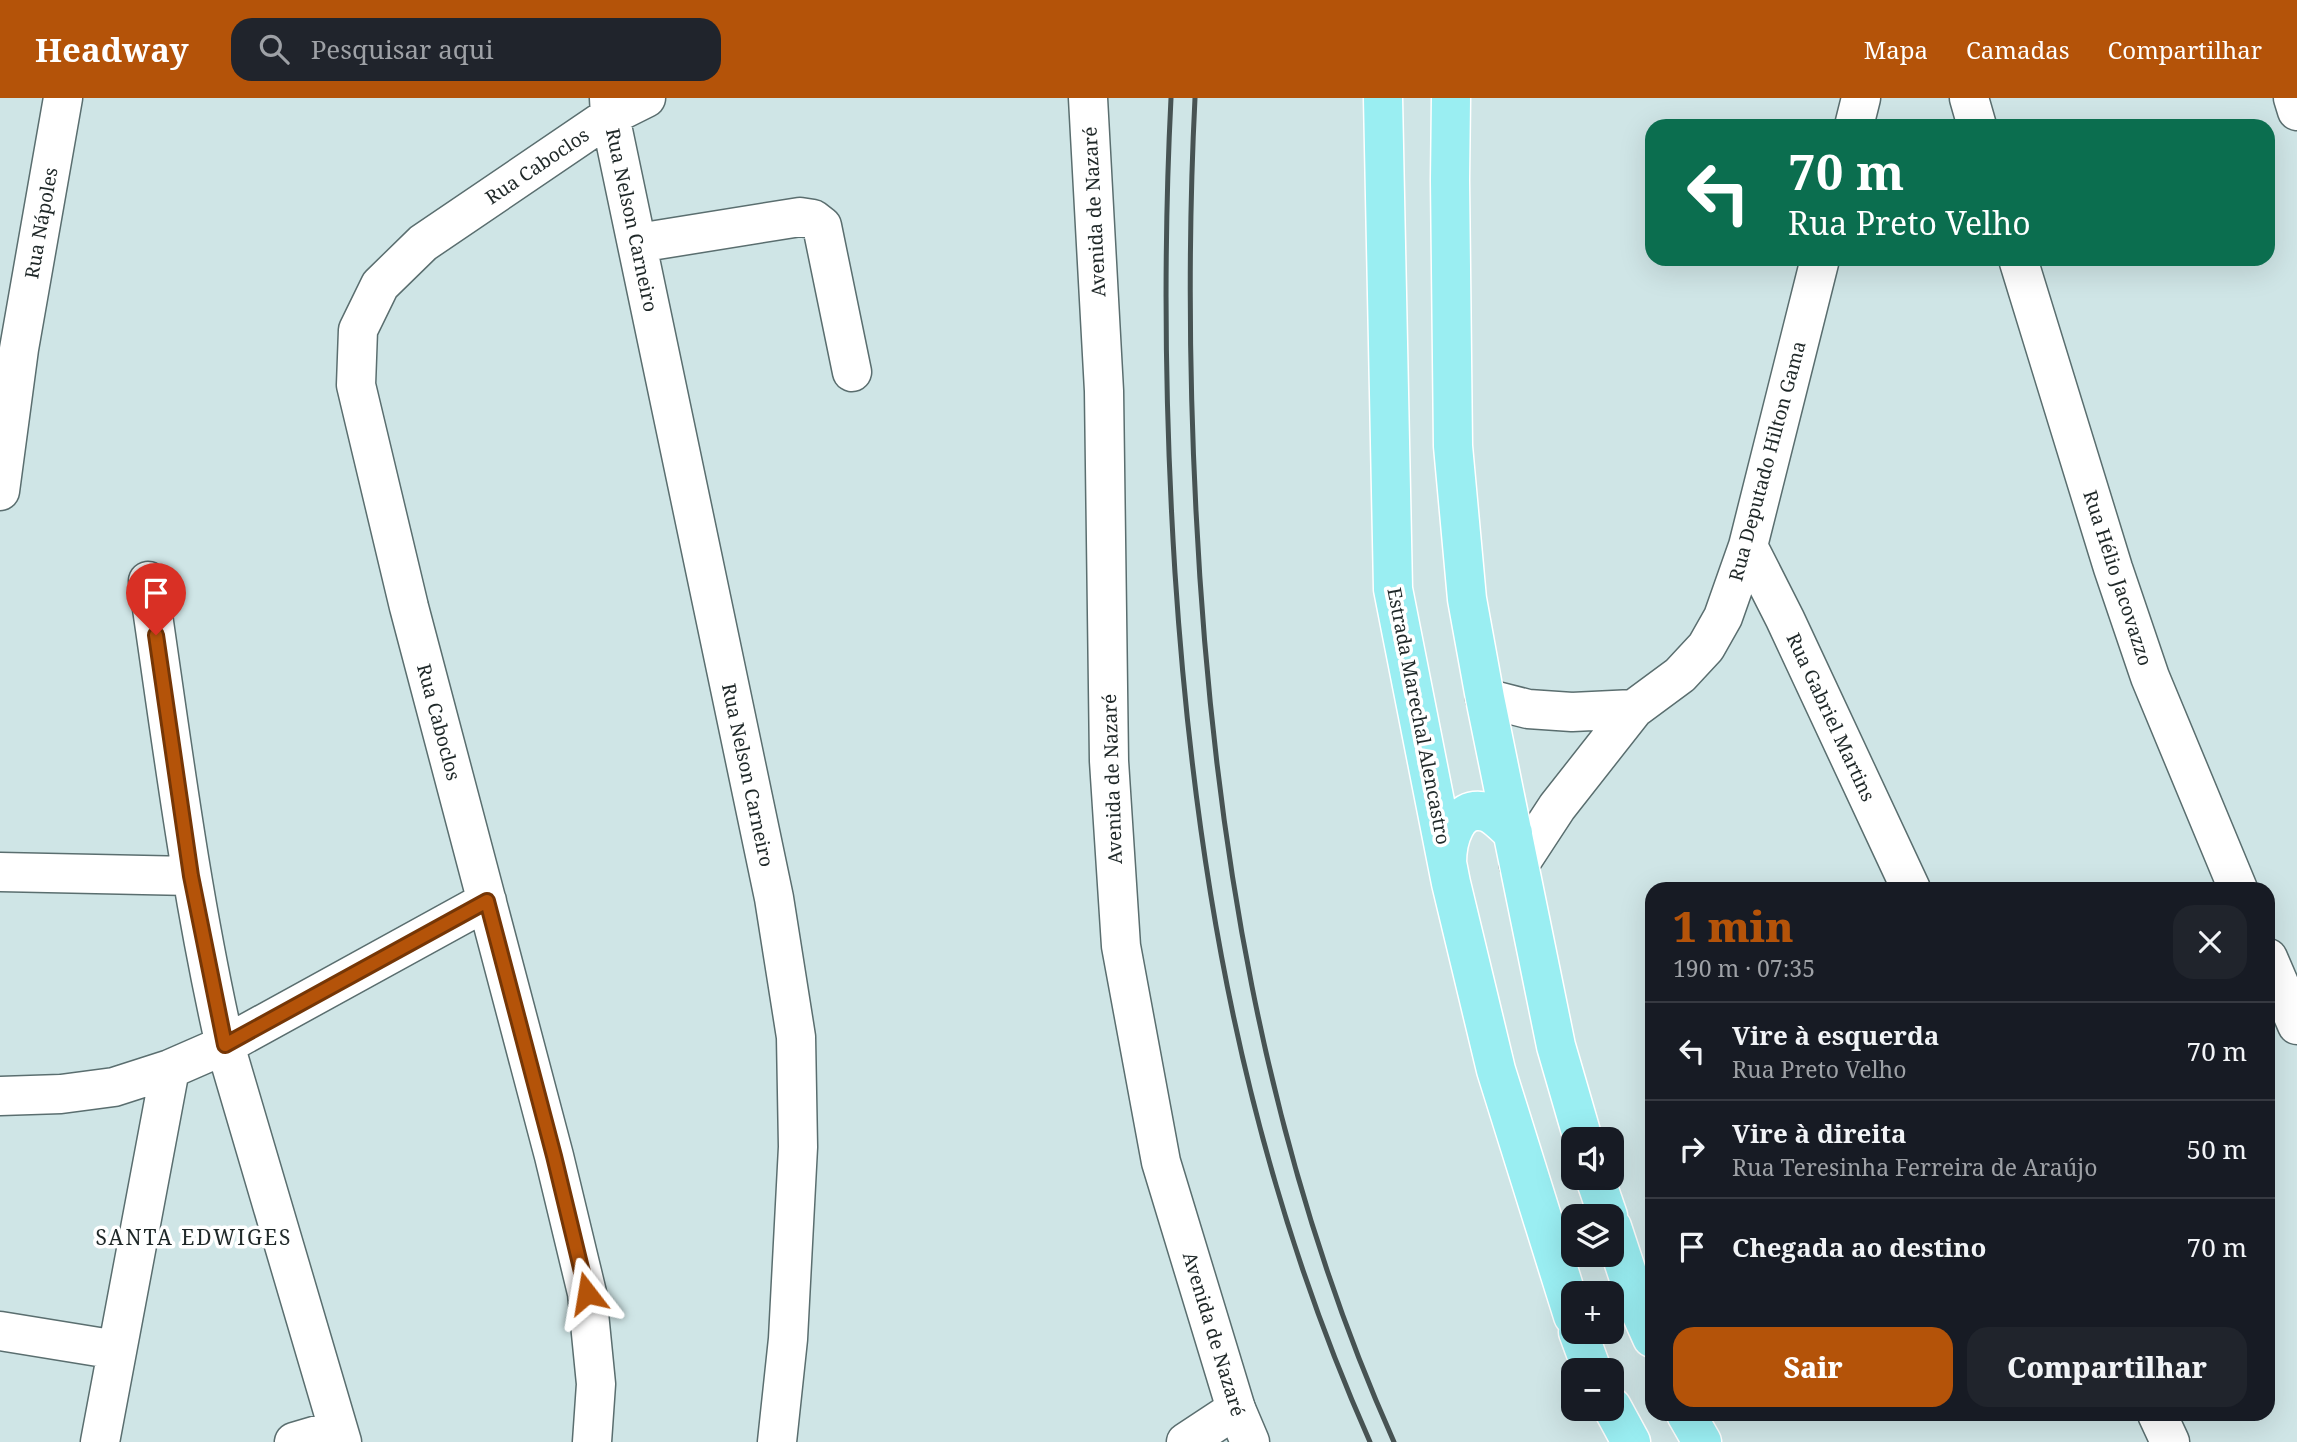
<!DOCTYPE html>
<html lang="pt">
<head>
<meta charset="utf-8">
<style>
	:root { --surface:#171b24; --page:#20242c; --text:#f1f3f6; --muted:#9ea1a6; --line:#363941; --accent:#b45309 }
	body { margin:0; font-family:"Noto Serif",serif; background:var(--page); color:var(--text); height:100vh; display:flex; flex-direction:column; font-size:26px; white-space:nowrap }
	* { box-sizing:border-box; margin:0 }
	p { font-size:23px; color:var(--muted) }
	.icon { flex:none; width:38px; height:38px; fill:none; stroke:currentColor; stroke-width:2; stroke-linecap:round; stroke-linejoin:round }
	.map { position:relative; flex:1; overflow:hidden }
	.sheet { position:absolute; left:1645px; top:784px; width:630px; height:539px; display:flex; flex-direction:column; background:var(--surface); border-radius:21px; box-shadow:0 7px 28px #0002 }
	.sheet>* { flex:none }
	.top-card { position:absolute; left:1645px; top:21px; width:630px; height:147px; border-radius:21px; box-shadow:0 7px 28px #0002; background:#0b6e4f; color:#fff; overflow:hidden }
	.controls { position:absolute; left:1561px; top:1029px; display:grid; gap:14px }
	.controls a { display:grid; place-items:center; width:63px; height:63px; border-radius:14px; background:var(--surface); box-shadow:0 7px 28px #0002; font-size:35px }
	.pin { position:absolute; display:grid; place-items:center; width:60px; height:60px; color:#fff; margin:-72px -30px; border-radius:50% 50% 50% 0; rotate:-45deg; box-shadow:0 0 7px #0007 }
	.pin .icon { rotate:45deg }
	.me { position:absolute; width:77px; margin:-38px; rotate:346deg; stroke-linejoin:round; filter:drop-shadow(0 0 5px #0008) }
	.turn { display:flex; align-items:center; gap:24px; height:147px; padding:0 28px; font-size:32px }
	.turn .icon { width:91px; height:91px; stroke-width:2.5 }
	.turn b { display:block; font-size:49px; line-height:60px }
	.round { display:grid; place-items:center; flex:none; width:74px; height:74px; border-radius:21px; background:var(--page) }
	.overview { display:flex; align-items:center; justify-content:space-between; height:119px; padding:0 28px }
	h1 { font-size:42px; font-weight:800; line-height:52px; color:var(--accent) }
	.action { display:flex; gap:14px; margin-top:auto; padding:14px 28px }
	.action a { flex:1; height:80px; border-radius:21px; background:var(--accent); color:#fff; font-size:28px; font-weight:800; line-height:80px; text-align:center }
	.action a+a { background:var(--page); color:var(--text) }
	ul { padding:0; list-style:none }
	li { display:flex; align-items:center; gap:21px; height:98px; padding:0 28px; border-top:2px solid var(--line) }
	li div { flex:1 }
	li b { display:block; font-size:26px }
	li em { font-style:normal }
	header { display:flex; align-items:center; gap:42px; box-sizing:border-box; height:98px; padding:0 35px; background:var(--accent); color:#fff }
	header strong { font-size:33px }
	nav { display:flex; gap:38px; margin-inline-start:auto; font-size:24px }
	.search { width:490px; height:63px; background:var(--page); display:flex; align-items:center; gap:18px; box-sizing:border-box; padding:0 24px; border-radius:21px; color:var(--muted); font-size:26px }
	.map>svg:first-child { display:block }
</style>
</head>
<body>
<header>
<strong>Headway</strong>
<div class="search"><svg class="icon" aria-label="search" viewBox="0 0 24 24"><circle cx="10" cy="10" r="6"/><path d="M15 15l6 6"/></svg>Pesquisar aqui</div>
<nav><a>Mapa</a><a>Camadas</a><a>Compartilhar</a></nav>
</header>
<div class="map">
<svg width="2297" height="1344" viewBox="0 0 2297 1344">
	<rect width="100%" height="100%" fill="#cfe5e6"/>
	<g fill="none" stroke-linecap="round" stroke-linejoin="round">
		<defs>
			<path id="minor" d="M609,0l1,18 164,782 22,139 2,110 -10,192 -11,103
				M1969,0l8,28
				M2293,0l4,13
				M1854,28l7,-28
				M638,145l162,-26 13,2 9,7 30,146
				M2018,161l95,309 37,109 88,212
				M0,393l19,-142 44,-251
				M1748,448l37,73 126,270
				M148,483c23,155 42,311 77,464l117,397
				M1485,600l43,11 44,3 62,-3
				M1519,767l38,-58 77,-98 46,-34 26,-28 17,-30 25,-71 72,-287
				M0,774l191,4
				M2268,860l29,67
				M0,998l61,-2 53,-7 56,-18 55,-24 262,-144
				M0,1233l117,19
				M2157,1316l13,28
				M100,1344l70,-373
				M294,1344l44,-13
				M592,1344l4,-58 -9,-91 -33,-137 -145,-549 -53,-222 2,-55 22,-45 43,-42 187,-127 36,-18
				M1186,1344l50,-33"/>
			<path id="secondary" d="M1088,0l16,293 5,370 12,185 40,216 75,247 14,33"/>
			<path id="primary" d="M1383,0l10,491 58,294 45,187 77,246
				M1451,0l-1,82 3,266 14,153 18,99 71,348 27,93
				M1447,765c0,-21 8,-59 39,-51 10,3 19,14 27,21
				M1595,1080l13,38
				M1612,1129l27,82 13,29
				M1578,1234l14,38
				M1612,1309l19,35
				M1686,1316l16,28"/>
		</defs>
		<!-- minor casing -->
		<use href="#minor" stroke="#5a6e6f" stroke-width="41"/>
		<!-- secondary casing -->
		<use href="#secondary" stroke="#5a6e6f" stroke-width="41"/>
		<!-- primary casing -->
		<use href="#primary" stroke="#fff" stroke-width="41"/>
		<!-- minor -->
		<use href="#minor" stroke="#fff" stroke-width="38"/>
		<!-- secondary -->
		<use href="#secondary" stroke="#fff" stroke-width="38"/>
		<!-- primary -->
		<use href="#primary" stroke="#9aeef2" stroke-width="38"/>
		<!-- rail -->
		<path stroke="#475353" stroke-width="5" d="M1171,0c-8,158 -6,317 4,475 20,303 71,590 195,869
			M1195,0c-7,138 -6,275 1,413 16,318 67,638 198,931"/>
	</g>
	<g fill="none" stroke-linecap="round" stroke-linejoin="round">
		<defs>
			<path id="route" d="M156,537l35,241 34,169 262,-144 67,255 33,137"/>
		</defs>
		<!-- route casing -->
		<use href="#route" stroke="#753606" stroke-width="18"/>
		<!-- route -->
		<use href="#route" stroke="#b45309" stroke-width="12"/>
	</g>
	<g text-anchor="middle" dominant-baseline="central" stroke-width="7" stroke-linejoin="round" paint-order="stroke">
		<!-- street labels -->
		<g font-size="19" fill="#1f2828" stroke="#fff">
			<text transform="translate(537 68) rotate(-34)">Rua Caboclos</text>
			<text transform="translate(1094 114) rotate(-93)">Avenida de Nazaré</text>
			<text transform="translate(632 122) rotate(78)">Rua Nelson Carneiro</text>
			<text transform="translate(41 125) rotate(-80)">Rua Nápoles</text>
			<text transform="translate(1767 363) rotate(-75)">Rua Deputado Hilton Gama</text>
			<text transform="translate(2118 480) rotate(72)">Rua Hélio Jacovazzo</text>
			<text transform="translate(1419 618) rotate(79)">Estrada Marechal Alencastro</text>
			<text transform="translate(1831 619) rotate(65)">Rua Gabriel Martins</text>
			<text transform="translate(439 624) rotate(75)">Rua Caboclos</text>
			<text transform="translate(748 677) rotate(78)">Rua Nelson Carneiro</text>
			<text transform="translate(1112 681) rotate(-92)">Avenida de Nazaré</text>
			<text transform="translate(1214 1236) rotate(73)">Avenida de Nazaré</text>
		</g>
		<!-- neighbourhood labels -->
		<g font-size="21" letter-spacing="2" fill="#1f2828" stroke="#fff">
			<text x="194" y="1139">SANTA EDWIGES</text>
		</g>
	</g>
</svg>
<div class="controls">
<a><svg class="icon" aria-label="sound" viewBox="0 0 24 24"><path d="M4 9h4l5-4v14l-5-4H4zM17 9q2 3 0 6"/></svg></a>
<a><svg class="icon" aria-label="layers" viewBox="0 0 24 24"><path d="M12 4l9 5-9 5-9-5zM3 14l9 5 9-5"/></svg></a>
<a>+</a>
<a>−</a>
</div>
<div class="pin" style="left:156px;top:537px;background:#d93025"><svg class="icon" aria-label="arrive" viewBox="0 0 24 24"><path d="M6 21V4h12l-3 4 3 4H6"/></svg></div>
<svg class="me" style="left:587px;top:1195px" viewBox="-20 -20 40 40"><path d="M0-17L14 15 0 8-14 15z" fill="#b45309" stroke="#fff" stroke-width="4"/></svg>
<div class="top-card">
<div class="turn"><svg class="icon" aria-label="left" viewBox="0 0 24 24"><path d="M17 20v-9H6M10 6l-5 5 5 5"/></svg><div><b>70 m</b>Rua Preto Velho</div></div>
</div>
<section class="sheet">
<div class="overview"><div><h1>1 min</h1><p>190 m · 07:35</p></div><a class="round"><svg class="icon" aria-label="close" viewBox="0 0 24 24"><path d="M6 6l12 12M18 6L6 18"/></svg></a></div>
<ul>
<li><svg class="icon" aria-label="left" viewBox="0 0 24 24"><path d="M17 20v-9H6M10 6l-5 5 5 5"/></svg><div><b>Vire à esquerda</b><p>Rua Preto Velho</p></div><em>70 m</em></li>
<li><svg class="icon" aria-label="right" viewBox="0 0 24 24"><path d="M7 20v-9h11M14 6l5 5-5 5"/></svg><div><b>Vire à direita</b><p>Rua Teresinha Ferreira de Araújo</p></div><em>50 m</em></li>
<li><svg class="icon" aria-label="arrive" viewBox="0 0 24 24"><path d="M6 21V4h12l-3 4 3 4H6"/></svg><div><b>Chegada ao destino</b></div><em>70 m</em></li>
</ul>
<div class="action"><a>Sair</a><a>Compartilhar</a></div>
</section>
</div>
</body>
</html>
